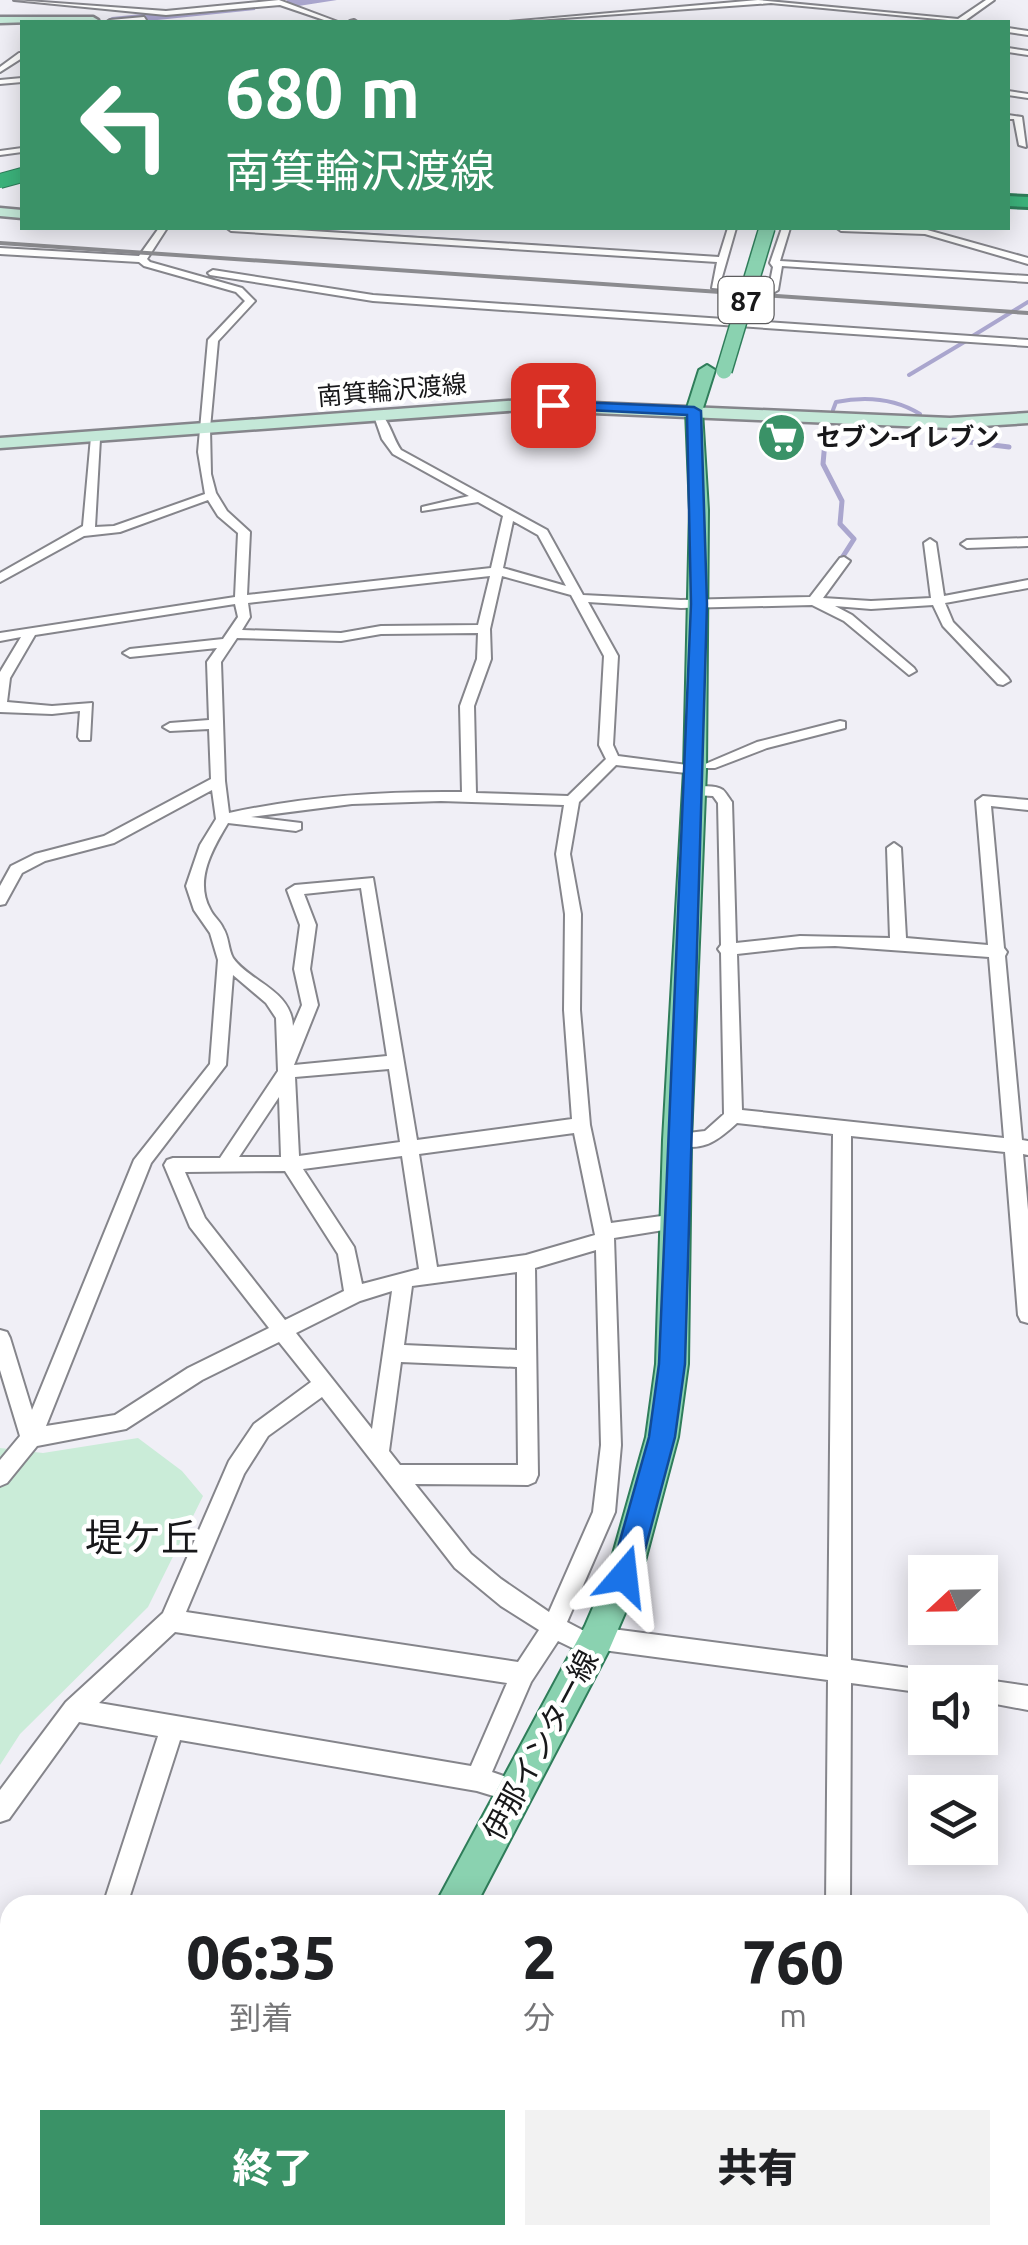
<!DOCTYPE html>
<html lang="ja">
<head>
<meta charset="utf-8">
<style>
	:root { --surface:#fff; --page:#f2f2f2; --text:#202124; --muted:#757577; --accent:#3a9267 }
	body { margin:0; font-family:Ubuntu,"Noto Sans JP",sans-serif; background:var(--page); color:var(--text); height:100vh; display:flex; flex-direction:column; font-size:38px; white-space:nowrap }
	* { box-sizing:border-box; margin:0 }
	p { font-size:32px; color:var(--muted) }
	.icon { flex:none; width:55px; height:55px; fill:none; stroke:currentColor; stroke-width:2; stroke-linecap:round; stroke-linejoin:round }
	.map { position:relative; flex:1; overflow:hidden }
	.drawer { position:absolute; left:0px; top:1895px; width:1030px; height:350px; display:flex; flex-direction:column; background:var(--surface); border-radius:30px 30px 0 0; box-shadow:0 5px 25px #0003 }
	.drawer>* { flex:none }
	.hud { position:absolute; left:20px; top:20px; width:990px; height:210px; border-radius:0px; box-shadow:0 5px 25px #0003; background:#3a9267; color:#fff; overflow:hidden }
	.needle { width:65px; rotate:248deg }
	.buttons { position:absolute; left:908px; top:1555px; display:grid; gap:20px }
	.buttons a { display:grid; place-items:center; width:90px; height:90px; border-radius:0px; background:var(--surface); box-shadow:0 5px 25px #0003; font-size:50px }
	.pin { position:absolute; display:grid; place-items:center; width:85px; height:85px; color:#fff; margin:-42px; border-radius:20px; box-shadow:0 5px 15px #0006 }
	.me { position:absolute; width:110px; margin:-55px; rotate:17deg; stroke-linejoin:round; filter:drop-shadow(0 0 8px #0008) }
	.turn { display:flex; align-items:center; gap:35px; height:210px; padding:0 40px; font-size:45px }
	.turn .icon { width:130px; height:130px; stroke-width:2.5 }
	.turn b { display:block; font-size:70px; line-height:85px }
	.eta { display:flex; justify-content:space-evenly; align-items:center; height:170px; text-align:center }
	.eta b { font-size:60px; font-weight:800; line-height:70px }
	.cta { display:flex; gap:20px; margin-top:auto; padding:20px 40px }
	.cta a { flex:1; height:115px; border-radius:0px; background:var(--accent); color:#fff; font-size:40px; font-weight:800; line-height:115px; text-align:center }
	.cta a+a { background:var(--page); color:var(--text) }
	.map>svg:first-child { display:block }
</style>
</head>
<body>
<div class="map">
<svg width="1028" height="2245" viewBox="0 0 1028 2245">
	<rect width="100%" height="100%" fill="#f0eff6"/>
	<!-- green -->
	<path fill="#caecd8" d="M138,1438l44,33 21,25 -55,111 -128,127 -20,31v-317l43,5z"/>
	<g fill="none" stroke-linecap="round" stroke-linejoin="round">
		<!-- stream-far1 -->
		<path stroke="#aaa6ce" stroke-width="4" d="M263,228l323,21
			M971,337l57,-35
			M909,375l57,-34
			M833,410l3,-8c30,-6 58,-4 84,12
			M825,433l1,-8"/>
		<!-- stream -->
		<path stroke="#aaa6ce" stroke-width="5" d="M826,430l-3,34 19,37 -2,23 14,15 -14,22
			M953,440l56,7"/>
		<!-- river -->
		<path fill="#aaa6ce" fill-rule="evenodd" d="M287,0h50l-45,7 -7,-4z
			M250,3l5,1v6l-117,12 -33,-1 7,-4z"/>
		<defs>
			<path id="street" d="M14,0l152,11 113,-11 59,22h-8l-50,-17 -114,10z
				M758,0l200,19 28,-19h8l-28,20 3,2 -198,-19 -263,19z
				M144,17l2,3 -39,2 3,-2z
				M354,20l3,2h-8l1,-1z
				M1008,28l20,3v4l-20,-3z
				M1008,48l20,3v4l-20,-3z
				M19,53h3v5l-22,14v-5z
				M22,78v4l-22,2v-4z
				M1008,91l20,3v4l-20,-3z
				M1008,115l14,2 4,30 -7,-2 -5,-26h-6z
				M22,148v4l-22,3v-4z
				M159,228h8l-20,31 3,3 92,26 13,13 -37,40 -8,87 1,46 5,19 11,18 23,21 -3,63 244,-27 12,-52 -25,-14 -56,9v-4l47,-11 -76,-42 -11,-15 -8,-23 5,-3c10,6 14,26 22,37l146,80 36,65 98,5 129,-3 30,-39 4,-1 6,4 -27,37 48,3 60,-3 -7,-55 6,-4 6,4 8,53 84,-16v8l-83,15 8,19 55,56 2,3 -7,4 -5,-1 -55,-58 -10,-21 -62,4 -36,-3 17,9 62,53 2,3 -7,4 -65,-54 -32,-16 -131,3 -93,-6 30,54 -5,89 5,11 77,10 7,4 -7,4 -79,-9 -37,37 -9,52 11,60 -1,96 10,115 21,98 65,-9 7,2 2,5 -2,5 -7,2 -62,10 7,207 -6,67 -48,110 21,11 9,-6 231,30 5,-523 -96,-11c-23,21 -34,28 -66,22l-3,-5 3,-5 34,-4 19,-17 -3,-161 -3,-4 3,-4 -3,-142 -5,-7 -20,-1 -7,-4c7,-5 28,-7 37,-1 1,0 8,11 9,12l4,141 64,-7 90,2 -3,-90 7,-5 7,5 5,90 82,7 -12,-144 7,-5 45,4v10l-37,-4 13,142 3,4 -2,4 17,184 6,1v14l-5,-1 5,56v113l-7,-2 -3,-6 -13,-163 -154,-16v524l80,11 8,3 3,8h-17v11l-74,-10 -1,222h-24l2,-225 -225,-30 -2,5 -8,3 -35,-17 -27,41 -39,90 29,10 4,8 -4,8 -8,4 -36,-11 -297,-51 -53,165h-24l55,-169 -79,-14 -70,97 -9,3v-32l66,-88 97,-89 66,-152 25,-37 57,-42 -32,-40 -77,38 -76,49 -89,17 -30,37 -7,3v-26l20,-24 -20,-66v-40l7,2 3,6 22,72 102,-250 76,-96 8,-104 -8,-27 -16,-23 -8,-24 14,-41 16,-26 -4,-29 -98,53 -69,18 -23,12 -17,31 -5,1v-19l11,-20 24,-12 69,-18 107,-57 -2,-50 -39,2 -7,-4 7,-4 39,-3 -2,-58 10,-14 -87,9 -7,-4 7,-4 93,-10 15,-22 -3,-13 -200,31 -25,43 -3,24 45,4 40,-3 -2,37h-10l-2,-3 2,-26 -28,3 -52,-2v-40l21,-35 -21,4v-8l235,-36 3,-64 -20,-17 -10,-16 -88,32 -36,4 -84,46v-9l83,-47 8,-89 9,2 -5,88 19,-1 91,-32 -7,-42 10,-112 37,-39 -9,-9 -92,-26 -5,-4 -139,-8v-6l139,8zM513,521l25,14 28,51 -63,-18zM490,576l-12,49 -97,1 -40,7 -99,-3 8,-13 -2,-14zM502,576l69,19 33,61 -5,89 7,14 -38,37 -92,-3 -2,-87 17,-47 -1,-30zM478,633l-1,26 -17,47 2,86c-79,-1 -156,4 -233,21l-4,-32 -4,-119 16,-24 104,3 40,-7zM441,801l123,4 -8,49 9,60 -1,96 8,109 -155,21 -44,-262 -78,7 -8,5 13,35 -6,44 8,36 -9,21c-2,-36 -43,-44 -60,-68 -5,-9 -4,-21 -10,-30 -3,-7 -10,-12 -13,-19 -16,-29 3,-61 18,-86l68,8 5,-2v-6l-50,-6 101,-13zM361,888l26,168 -93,9 24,-60 -8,-36 6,-44 -12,-31zM835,946l154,11 15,181 -262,-28 -5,-156 63,-7zM233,975l33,28 10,15 2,53 -58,87h-47l-6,2 -3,5 26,62 79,101 -81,40 -73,47 -69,11 105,-263 75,-98zM389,1069l11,73 -101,14 -4,-79zM279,1097l2,60h-42zM574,1133l21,102 -69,20 -89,12 -18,-113zM402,1156l17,113 -57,15 -8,-37 -51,-78zM285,1171l53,83 6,37 -59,29 -80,-102 -20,-46zM596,1250l5,195 -8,67 -44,100 -48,-33 -30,-25 -56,-70 113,1 7,-3 3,-7 -3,-207zM517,1272v78l-113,-5 8,-59zM392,1291l-20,138 -76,-96 64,-32zM401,1362l116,5 1,98h-118l-11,-14zM322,1397l133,171 46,38 38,24 -21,32 -332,-50 58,-138 24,-38zM175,1632l332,51 -36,83 -372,-63z
				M227,228h38l454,29 9,-29h8l-16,56 49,3 4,-20 -3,-4 12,-35h8l-10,33 248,15v6l-246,-16 -4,24 -5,3 -61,-5 5,-26 -486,-31z
				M837,228h83l108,30v6l-103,-30 -84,-3z
				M213,270l160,25 655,45v6l-655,-45 -163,-26 -2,-2z
				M1028,538v8l-61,2 -6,-4 6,-4z
				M840,721l5,1v6l-78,20 -52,20h-10l-2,-3 54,-23z
				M980,1679l48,7v24l-48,-9v-19h-8z
				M10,2223v12h20l-2,10h-28l6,-20z
				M822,2235h28v10h-28z"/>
			<path id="secondary" d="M0,17h93l5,3 -98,3z
				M0,208l22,2v8l-22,-2z
				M522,400l428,18 78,-5v10l-78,5 -428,-18 -522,38v-10z"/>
			<path id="primary" d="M707,365l8,5 -13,41 6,99 -2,260 -15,370 -3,224 -10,73 -37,139 -32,74 -133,255h-41l150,-279 22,-51 39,-138 10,-73 7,-224 21,-370 6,-260 -4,-99 13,-41z
				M261,2235h45l-4,10h-45z"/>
			<path id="highway" d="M1008,196l20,1v10l-20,-1z"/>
		</defs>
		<!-- street casing -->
		<use href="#street" stroke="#85858b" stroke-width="4"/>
		<!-- secondary casing -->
		<use href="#secondary" stroke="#85858b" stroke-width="5"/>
		<!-- primary casing -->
		<use href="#primary" stroke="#2f7d5a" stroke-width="4"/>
		<!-- highway casing -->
		<use href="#highway" stroke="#2f7d5a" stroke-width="6"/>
		<!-- street -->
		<use href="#street" fill="#fff" fill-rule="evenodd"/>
		<!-- secondary -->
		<use href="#secondary" fill="#c4e8d8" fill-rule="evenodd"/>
		<!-- primary -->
		<use href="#primary" fill="#8ad2b0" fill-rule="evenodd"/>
		<!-- highway -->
		<use href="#highway" fill="#3cb47c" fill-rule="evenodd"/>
		<!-- rail -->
		<path stroke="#8b8b8f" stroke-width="4" d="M0,243l1028,70"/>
		<defs>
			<path id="primary-bridge" d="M724,371l43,-143"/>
			<path id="highway-bridge" d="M0,181l22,-6"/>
		</defs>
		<!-- primary-bridge casing -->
		<use href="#primary-bridge" stroke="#2f7d5a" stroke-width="18" stroke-linecap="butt"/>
		<!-- highway-bridge casing -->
		<use href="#highway-bridge" stroke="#2f7d5a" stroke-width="16" stroke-linecap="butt"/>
		<!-- primary-bridge -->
		<use href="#primary-bridge" stroke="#8ad2b0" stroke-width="15"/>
		<!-- highway-bridge -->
		<use href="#highway-bridge" stroke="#3cb47c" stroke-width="14"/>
	</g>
	<!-- route -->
	<path fill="#1a73e8" stroke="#114b97" stroke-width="2.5" d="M553,401l141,6 7,4 6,193 -22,760 -10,73 -37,139 -4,9 -10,4 -10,-4 -4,-9 39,-139 10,-73 32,-760 -4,-189 -139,-7v-6z"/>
	<!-- icons -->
	<defs>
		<symbol id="supermarket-disc" viewBox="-11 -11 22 22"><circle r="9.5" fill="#3a9267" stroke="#fff"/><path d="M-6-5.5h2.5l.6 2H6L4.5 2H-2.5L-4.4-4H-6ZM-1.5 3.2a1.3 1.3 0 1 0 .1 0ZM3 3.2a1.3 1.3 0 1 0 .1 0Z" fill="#fff"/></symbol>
	</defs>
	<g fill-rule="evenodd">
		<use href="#supermarket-disc" x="754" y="410" width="55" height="55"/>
	</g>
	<g text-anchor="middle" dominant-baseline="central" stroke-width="9" stroke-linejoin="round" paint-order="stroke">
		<!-- far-street labels -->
		<g font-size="25" fill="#18181a" stroke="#fff">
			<text transform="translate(392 390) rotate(-5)">南箕輪沢渡線</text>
		</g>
		<!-- far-poi labels -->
		<g font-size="25" font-weight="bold" fill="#18181a" stroke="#fff" text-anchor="start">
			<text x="816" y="437">セブン-イレブン</text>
		</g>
		<!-- shield labels -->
		<rect fill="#fff" stroke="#5d5d5f" stroke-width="2.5" x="718.5" y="277" width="55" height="46" rx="8"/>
		<g font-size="28" font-weight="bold" fill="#18181a">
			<text x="746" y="300">87</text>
		</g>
		<!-- street labels -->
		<g font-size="30" fill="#18181a" stroke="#fff">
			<text transform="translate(540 1745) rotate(-62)">伊那インター線</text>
		</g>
		<!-- near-neighbourhood labels -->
		<g font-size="38" fill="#18181a" stroke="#fff">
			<text x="142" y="1537">堤ケ丘</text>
		</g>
	</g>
</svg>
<div class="buttons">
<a><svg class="needle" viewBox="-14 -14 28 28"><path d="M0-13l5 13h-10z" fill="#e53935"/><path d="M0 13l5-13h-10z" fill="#757577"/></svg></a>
<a><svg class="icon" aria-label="sound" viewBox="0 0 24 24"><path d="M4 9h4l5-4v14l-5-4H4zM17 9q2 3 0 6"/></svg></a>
<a><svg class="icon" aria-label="layers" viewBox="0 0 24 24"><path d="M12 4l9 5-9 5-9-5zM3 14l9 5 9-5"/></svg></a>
</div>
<div class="pin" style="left:553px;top:405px;background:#d93025"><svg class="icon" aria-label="arrive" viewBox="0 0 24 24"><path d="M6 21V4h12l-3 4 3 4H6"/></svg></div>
<svg class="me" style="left:624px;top:1576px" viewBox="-20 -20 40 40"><path d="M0-17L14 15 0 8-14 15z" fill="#1a73e8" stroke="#fff" stroke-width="4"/></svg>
<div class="hud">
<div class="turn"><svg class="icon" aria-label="left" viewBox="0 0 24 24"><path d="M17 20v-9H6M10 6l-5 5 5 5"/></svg><div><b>680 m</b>南箕輪沢渡線</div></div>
</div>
<section class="drawer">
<div class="eta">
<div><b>06:35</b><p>到着</p></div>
<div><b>2</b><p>分</p></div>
<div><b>760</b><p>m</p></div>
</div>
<div class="cta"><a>終了</a><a>共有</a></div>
</section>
</div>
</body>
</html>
